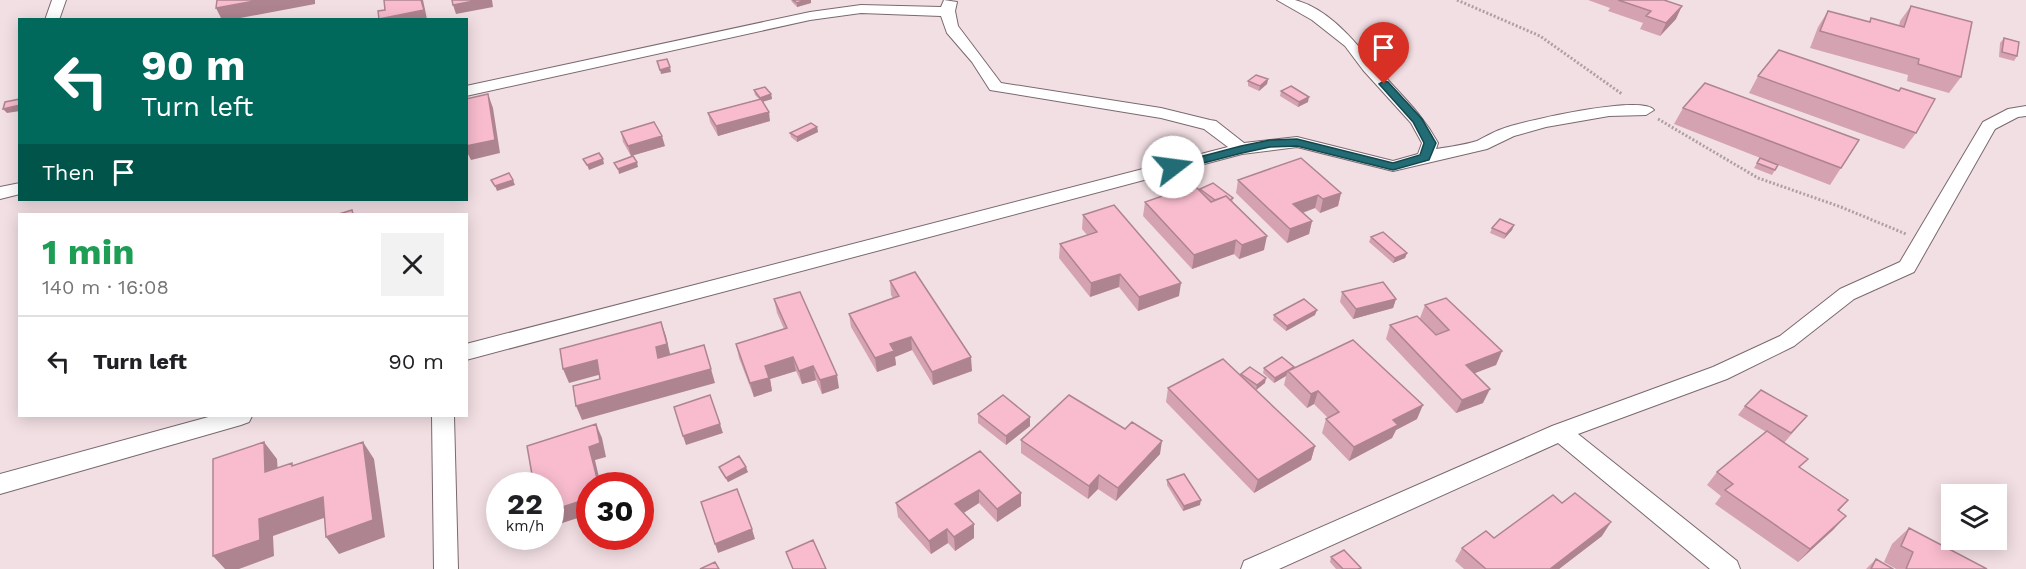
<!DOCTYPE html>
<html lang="en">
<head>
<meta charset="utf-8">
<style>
	:root { --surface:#fff; --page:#f2f2f2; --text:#202124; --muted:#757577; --line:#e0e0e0 }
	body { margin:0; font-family:"Work Sans",sans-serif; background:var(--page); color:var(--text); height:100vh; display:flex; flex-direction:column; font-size:22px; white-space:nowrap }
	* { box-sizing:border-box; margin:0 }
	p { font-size:20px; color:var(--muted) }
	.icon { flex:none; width:33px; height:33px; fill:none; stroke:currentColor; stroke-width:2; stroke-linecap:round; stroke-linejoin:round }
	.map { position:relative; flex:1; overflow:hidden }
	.drawer { position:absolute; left:18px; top:213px; width:450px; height:204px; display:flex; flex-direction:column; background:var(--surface); border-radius:0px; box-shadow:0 3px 15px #0003 }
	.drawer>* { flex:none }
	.banner { position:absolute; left:18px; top:18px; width:450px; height:183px; border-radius:0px; box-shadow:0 3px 15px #0003; background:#00695c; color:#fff; overflow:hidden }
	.buttons { position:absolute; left:1941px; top:484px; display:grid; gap:12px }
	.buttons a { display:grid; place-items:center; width:66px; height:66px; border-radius:0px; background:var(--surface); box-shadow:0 3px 15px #0003; font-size:30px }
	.speed { position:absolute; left:486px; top:472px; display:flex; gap:12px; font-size:30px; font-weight:700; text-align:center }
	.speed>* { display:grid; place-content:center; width:78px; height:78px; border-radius:50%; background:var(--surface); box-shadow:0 3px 15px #0003; line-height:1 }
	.speed small { font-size:15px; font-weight:400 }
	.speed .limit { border:9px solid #d22; background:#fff; color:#111 }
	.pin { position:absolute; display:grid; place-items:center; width:51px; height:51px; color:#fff; margin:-62px -26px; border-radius:50% 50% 50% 0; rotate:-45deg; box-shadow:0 0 6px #0007 }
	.pin .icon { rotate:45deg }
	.me { position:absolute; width:66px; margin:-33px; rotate:75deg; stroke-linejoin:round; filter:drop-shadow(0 0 4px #0008) }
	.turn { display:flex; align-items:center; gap:21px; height:126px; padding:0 24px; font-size:27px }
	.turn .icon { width:78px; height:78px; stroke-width:2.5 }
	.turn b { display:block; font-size:42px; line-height:51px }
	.then { display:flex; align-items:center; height:57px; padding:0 24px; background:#0003; gap:12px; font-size:22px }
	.round { display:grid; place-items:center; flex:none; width:63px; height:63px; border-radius:0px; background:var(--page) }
	.headline { display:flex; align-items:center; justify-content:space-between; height:102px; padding:0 24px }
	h1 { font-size:36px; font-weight:700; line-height:45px; color:#1e9e55 }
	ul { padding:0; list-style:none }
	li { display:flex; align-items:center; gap:18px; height:90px; padding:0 24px; border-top:2px solid var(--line) }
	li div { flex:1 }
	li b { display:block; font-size:22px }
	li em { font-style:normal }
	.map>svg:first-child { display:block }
</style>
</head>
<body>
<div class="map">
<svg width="2026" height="569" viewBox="0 0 2026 569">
	<rect width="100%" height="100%" fill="#f2dfe4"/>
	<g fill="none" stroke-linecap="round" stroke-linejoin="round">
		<defs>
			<path id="minor" d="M52,0h14l-7,20h-14z
				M944,0l13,2 -2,9 3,15 43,57 160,25 49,12 6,1 28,22 53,-6 96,24 25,-7 4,-11 -11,-20 -48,-53 -18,-24 -33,-26 -35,-20c6,0 13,0 18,0 34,9 58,40 79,64 23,28 46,46 64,79l-2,6c13,-2 28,-4 41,-8 8,-4 16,-9 25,-12 21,-8 140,-35 152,-19l-8,5 -37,1 -63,11 -32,9 -27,13 -94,22 -96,-24 -55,7 -776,206v-16l762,-197 -24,-18 -43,-11 -171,-28 -18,-28 -25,-29 -6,-17 -80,-3 -51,7 -344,76v-10l344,-74 51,-7 80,2z
				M2026,106v10l-8,1 -23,12 -81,143 -60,27 -60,47 -67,33 -149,55 159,127 3,8h-30l-152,-126 -279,126h-38l3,-8 308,-135 161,-59 67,-31 60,-47 60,-27 83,-140 25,-13z
				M20,183v11l-20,5v-12z
				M212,416h40l-3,6 -8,3 -241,69v-20z
				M432,416h22l4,153h-24z"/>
		</defs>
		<!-- minor casing -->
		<use href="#minor" stroke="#7a696e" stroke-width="2"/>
		<!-- path -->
		<path stroke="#ae9fa3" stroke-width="3" stroke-dasharray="2 2" stroke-linecap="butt" d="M1457,0l83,36 82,58
			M1658,119l100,59 83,29 65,27"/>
		<!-- minor -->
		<use href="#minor" fill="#fff" fill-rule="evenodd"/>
	</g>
	<!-- wall -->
	<path fill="#d5a2b1" d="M791,0h20v3l-14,4 -5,-5z
		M1588,0h76l12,19 -16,17 -20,-7 3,-6 -35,-12 2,-3z
		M1911,6l50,71 -12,16 -42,-12 1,-6 -98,-27 8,-21 10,-16 41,11 2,-4 28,8 1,-5z
		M2004,38l13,18 -3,5 -15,-4 1,-14z
		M1758,76l158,57 -12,16 -155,-56z
		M1268,79l-1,5 -8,7 -11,-5v-5z
		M754,90l17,4 1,5 -9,3 7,19 -52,15 -8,-14 -2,-9 51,-14 -4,-4z
		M1281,91l27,11 -10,5 -18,-11z
		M1683,108l176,32 -29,45 -52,-20 -6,10 -18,-7 6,-10 3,1 -89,-35z
		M817,127l1,5 -21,10 -6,-5 -1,-4z
		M621,132l44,14 -34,10 -8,-14z
		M1238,180l103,13 -3,13 -18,7 -5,-5 -12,5 9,8 -3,13 -22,9 -51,-50z
		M1200,189l33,9 -1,5 32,47 -25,9 -5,-5 -42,15 -49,-53 2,-14 55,-11z
		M1083,215l96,81 -41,15 -19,-24 -29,10 -31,-39 1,-14 27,-9 -5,-6z
		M1514,225l-2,5 -8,9 -14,-6 2,-5z
		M1371,237l36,16 -2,5 -12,5 -24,-21z
		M890,281l82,90 -39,14 -21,-35 -17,7 1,8 -19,7 -26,-45 -2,-13 44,-16 -2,-3z
		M1342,292l54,7 -3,9 -40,11 -13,-17z
		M774,299l65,89 -17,6 -6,-14 -14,4 -6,-13 -26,8 2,12 -18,6 -15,-39 -3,-14 48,-15 -7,-16z
		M1425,305l77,46 -6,14 -22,8 9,30 -27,10 -70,-74 4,-14 30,-7z
		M1274,315h41l-29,16 -13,-11z
		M1294,367l123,52 -21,11 -4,8 -43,23 -27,-28 4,-14 2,-1 -14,-14 -7,4 -23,-23 2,-9 -12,7 -11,-10 1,-5z
		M1241,374l24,9 -9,7 59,56 -4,14 -57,33 -88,-91 2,-14 72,-12z
		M1745,406l62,10 -23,27 16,25 48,32 -9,11 -5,18 -36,33 -83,-58 6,-8 -14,-11 10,-13 49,-40 -28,-17z
		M978,414l52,3v9l-24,19 -28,-22z
		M1125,429l35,25 -44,47 -18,-12 -10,10 -67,-46v-13z
		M980,451l41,55 -24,16 -18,-19 -16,10 11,25 -19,13 -7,-8 -17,11 -33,-37 -2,-14z
		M719,467l29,5 -20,10 -7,-10z
		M1167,480l33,25 -17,6 -16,-26z
		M1909,528l78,41h-91l-12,-7 8,-18z
		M1602,536l-43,33h-95l-9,-8 7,-13 32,-10z
		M1331,557l29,12h-24l-6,-7z
		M1876,559l17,10h-27z"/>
	<!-- shaded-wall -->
	<path fill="#ae8490" d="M260,0h55v4l-85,16h-8l-6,-12z
		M421,0h2l4,19 -48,1z
		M479,0h13l1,7 -37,7 -3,-9z
		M805,0h6v3l-14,4v-4z
		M1682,6l-6,13 -16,17 6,-13z
		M670,67l1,5 -10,2 -1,-4z
		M1268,79l-1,5 -8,7 1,-5z
		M488,94l5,14 7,45 -29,7 -5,-10v-9z
		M771,94l1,5 -11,3 -1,-4z
		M1309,97l-1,5 -10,5 1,-5z
		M20,105v6l-13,2 -4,-4z
		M769,112l1,9 -52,15 -2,-10z
		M817,127l1,5 -21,10v-5z
		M662,136l3,10 -34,10 -3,-10z
		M603,159l1,5 -15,6 -2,-5z
		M637,162l1,5 -19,7 -1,-5z
		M513,180l2,5 -18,6 -2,-5z
		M1341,193l-3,13 -18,7 3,-14z
		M1318,195l-3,13 -25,9 3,-13z
		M1312,221l-3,13 -22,9 3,-14z
		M1514,225l-2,5 -8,9 2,-5z
		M1267,236l-3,14 -25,9 3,-14z
		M1236,240l-2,14 -42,15 2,-14z
		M1407,253l-2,5 -12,5 2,-5z
		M1120,274l-1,13 -29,10 1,-14z
		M1181,283l-2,13 -41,15 1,-14z
		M1396,299l-3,9 -40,11 3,-10z
		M1317,310l-2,5 -29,16 1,-5z
		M661,322l5,14 5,22h-13l-2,-11z
		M911,337l1,13 -17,7 1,8 -19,7 -2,-14 15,-14z
		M1502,351l-6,14 -36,14 6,-14z
		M793,357l3,14 -26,8 2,12 -18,6 -4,-14 15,-17z
		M971,357l1,14 -39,14 -1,-13z
		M597,360l5,14 -33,9 -6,-14z
		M813,366l3,14 -14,4 -3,-13z
		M711,369l4,14 -133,37 -6,-14z
		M1288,371l-2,5 -12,7 1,-5z
		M837,375l2,13 -17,6 -2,-14z
		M1266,378l-1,5 -9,7 1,-5z
		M1490,389l-7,14 -27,10 6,-13z
		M1318,391l-4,13 -7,4 4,-14z
		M1423,405l-6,14 -21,11 -4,8 -43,23 5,-14 39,-27z
		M1030,417v9l-24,19v-9z
		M596,424l6,14 4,19 -11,3 6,26h-2l-10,-39z
		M720,424l3,9 -37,12 -3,-9z
		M1162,441l-2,13 -44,47 2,-13z
		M264,442l13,17 2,30 -14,-17z
		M363,442l11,17 11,78 -46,17 -13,-17z
		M1315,446l-4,14 -57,33 4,-13z
		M746,467l2,5 -20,10 -2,-4z
		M1099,475l-1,14 -10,10 1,-13z
		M979,490v13l-23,15 -1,-14z
		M1021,493v13l-24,16v-13z
		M323,497l12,17 -62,22 1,20 -35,13h-14l-12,-13 46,-37z
		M590,498v16l-40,13v-16z
		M1201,500l-1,5 -17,6 1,-5z
		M1846,516l-12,13 -36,33 12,-13z
		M1611,522l-9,14 -43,33h-9z
		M974,524v14l-19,13 -1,-14z
		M752,529l3,10 -37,14 -3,-9z
		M947,529l1,14 -17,11 -2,-13z"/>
	<!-- building -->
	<path fill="#f8bcce" stroke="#ae8490" stroke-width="1.5" d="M217,0h43l-44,8z
		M384,0h37l3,10 -45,9 -1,-8 7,-1z
		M452,0h27l-26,5z
		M793,0h12l-8,3z
		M1618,0h46l18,6 -16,17 -20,-7 5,-5z
		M1911,6l61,16 -11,55 -43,-13 1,-5 -99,-28 8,-20 42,11 1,-4 33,9z
		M2004,38l15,4 -2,14 -15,-4z
		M1779,50l120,41 2,-3 34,11 -19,34 -158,-57z
		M667,59l3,8 -10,3 -3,-9z
		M1256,75l12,4 -8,7 -12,-5z
		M1705,83l154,57 -18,28 -158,-60z
		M1291,86l18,11 -10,5 -18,-11z
		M765,87l6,7 -11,4 -6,-8z
		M488,94l7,46 -29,6v-47z
		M20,99v6l-17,4 2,-7z
		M761,99l8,13 -53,14 -8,-13z
		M654,122l8,14 -34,10 -7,-14z
		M811,123l6,4 -20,10 -7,-4z
		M599,153l4,6 -16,6 -4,-6z
		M633,156l4,6 -19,7 -4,-6z
		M1301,158l40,35 -18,6 -5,-4 -25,9 19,17 -22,8 -52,-49z
		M1760,158l18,7 -3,5 -18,-7z
		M509,173l4,7 -18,6 -4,-6z
		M1213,183l20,15 -3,2 -4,-4 -11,4 -15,-11z
		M1194,185l17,17 15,-6 41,40 -25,9 -6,-5 -42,15 -49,-53z
		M1114,205l67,78 -42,14 -19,-23 -29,9 -31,-39 37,-12 -14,-17z
		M352,210l1,4h-14z
		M1500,219l14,6 -8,9 -14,-6z
		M1383,232l24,21 -12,5 -24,-21z
		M915,272l56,85 -39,15 -21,-35 -21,7 4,7 -19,7 -26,-44 50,-18 -9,-15z
		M1383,282l13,17 -40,10 -14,-17z
		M800,292l37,83 -17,5 -7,-14 -14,5 -6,-14 -28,9 4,12 -19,5 -14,-39 51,-16 -13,-29z
		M1446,298l56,53 -36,14 24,24 -28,11 -72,-75 27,-9 19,19 13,-5 -24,-25z
		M1304,299l13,11 -30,16 -13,-11z
		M661,322l6,22 -11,3 2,11 46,-13 7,24 -135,37 -3,-20 27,-7 -3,-19 -34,9 -3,-20z
		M1353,340l70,65 -30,15 5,5 -44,22 -28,-28 13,-7 -21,-21 -7,3 -23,-23z
		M1282,357l12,10 -19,11 -11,-10z
		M1223,359l92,87 -57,34 -90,-92z
		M1250,367l16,11 -9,7 -16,-11z
		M1761,390l46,26 -16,17 -46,-27z
		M710,395l10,29 -37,12 -9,-29z
		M1003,395l27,22 -24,19 -28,-22z
		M1069,395l56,34 7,-7 30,19 -44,47 -19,-13 -10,11 -68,-46z
		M596,424l4,19 -11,4 10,39h-9v12l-40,13v-25h-16l-7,-40z
		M1767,431l41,28 -9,8 49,33 -10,10 8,6 -36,33 -85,-59 8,-6 -16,-12z
		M264,442l1,30 27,-9v3l71,-24 10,78 -47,17 -3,-40 -64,22 1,21 -47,16v-97z
		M980,451l41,42 -24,16 -18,-19 -24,14 19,20 -20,13 -7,-8 -18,12 -33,-38z
		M739,456l7,11 -20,11 -7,-11z
		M1184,474l17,26 -17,6 -17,-26z
		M737,489l15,40 -37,15 -14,-42z
		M1575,493l36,29 -61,47h-64l-24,-21 24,-17 8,7 59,-43 9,8z
		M1909,528l78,41h-81l7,-17 -12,-6z
		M813,540l13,29h-33l-7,-17z
		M1344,550l17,18 -3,1h-15l-12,-12z
		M1876,559l17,10h-22z
		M715,562l4,7h-19z"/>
	<!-- route -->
	<path fill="#226c76" stroke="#16464d" stroke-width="1.5" d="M1384,81l4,1 34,37 14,24 -7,17 -36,10 -96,-24 -27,1 -28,6 -69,18 -6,-4 2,-2 72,-19 29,-6 27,-1 96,24 27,-8 4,-12 -11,-21 -34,-38z"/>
</svg>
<div class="buttons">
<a><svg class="icon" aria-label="layers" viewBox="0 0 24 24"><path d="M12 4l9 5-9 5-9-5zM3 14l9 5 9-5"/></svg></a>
</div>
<div class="speed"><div>22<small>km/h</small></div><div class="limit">30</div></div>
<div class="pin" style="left:1384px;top:84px;background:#d93025"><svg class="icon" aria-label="arrive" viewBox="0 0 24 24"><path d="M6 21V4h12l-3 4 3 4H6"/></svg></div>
<svg class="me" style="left:1173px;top:167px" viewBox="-20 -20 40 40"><circle r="19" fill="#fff"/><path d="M0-13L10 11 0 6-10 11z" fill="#226c76"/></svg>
<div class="banner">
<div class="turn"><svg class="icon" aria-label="left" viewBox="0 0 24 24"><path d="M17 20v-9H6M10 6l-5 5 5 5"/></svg><div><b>90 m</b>Turn left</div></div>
<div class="then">Then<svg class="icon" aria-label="arrive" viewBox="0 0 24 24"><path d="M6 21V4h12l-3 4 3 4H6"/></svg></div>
</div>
<section class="drawer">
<div class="headline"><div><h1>1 min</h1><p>140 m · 16:08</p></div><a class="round"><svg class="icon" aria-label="close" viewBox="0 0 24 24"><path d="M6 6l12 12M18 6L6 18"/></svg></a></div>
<ul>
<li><svg class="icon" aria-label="left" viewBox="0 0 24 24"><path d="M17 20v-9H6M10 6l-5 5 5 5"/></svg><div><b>Turn left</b></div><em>90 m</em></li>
</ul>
</section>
</div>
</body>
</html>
